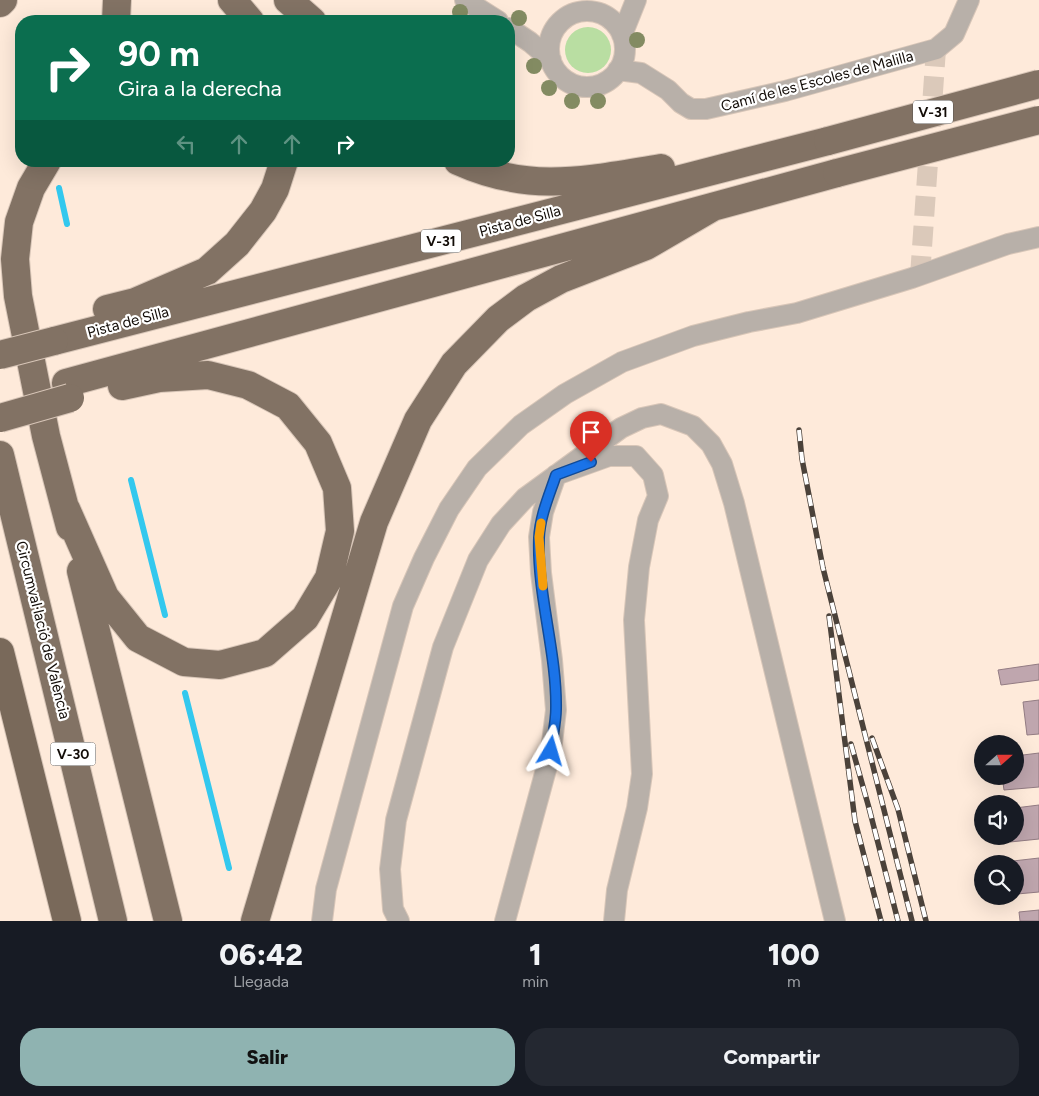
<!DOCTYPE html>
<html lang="es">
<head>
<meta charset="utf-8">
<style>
	:root { --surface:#171b24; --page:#242831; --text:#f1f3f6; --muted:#9ea1a6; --accent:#8fb3b1 }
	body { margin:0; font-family:Figtree,sans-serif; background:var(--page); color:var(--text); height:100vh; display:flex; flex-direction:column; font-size:19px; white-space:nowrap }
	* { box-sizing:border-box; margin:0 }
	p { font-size:16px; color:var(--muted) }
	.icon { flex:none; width:28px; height:28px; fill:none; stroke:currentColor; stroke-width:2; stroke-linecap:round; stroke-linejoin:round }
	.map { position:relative; height:921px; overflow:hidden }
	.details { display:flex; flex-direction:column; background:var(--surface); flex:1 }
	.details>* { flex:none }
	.top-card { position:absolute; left:15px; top:15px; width:500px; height:152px; border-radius:20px; box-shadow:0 5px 20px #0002; background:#0b6e4f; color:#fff; overflow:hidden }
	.needle { width:32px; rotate:69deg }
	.buttons { position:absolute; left:974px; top:735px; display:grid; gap:10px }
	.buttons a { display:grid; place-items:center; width:50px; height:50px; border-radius:50%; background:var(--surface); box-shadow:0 5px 20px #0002; font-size:25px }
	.pin { position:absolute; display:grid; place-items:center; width:42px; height:42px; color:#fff; margin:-51px -21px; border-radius:50% 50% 50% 0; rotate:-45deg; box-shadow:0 0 5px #0007 }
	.pin .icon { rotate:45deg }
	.me { position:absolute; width:55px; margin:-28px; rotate:7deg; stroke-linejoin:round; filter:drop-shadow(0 0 4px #0008) }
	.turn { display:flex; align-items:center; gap:18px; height:105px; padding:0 20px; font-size:22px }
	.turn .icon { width:65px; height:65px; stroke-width:2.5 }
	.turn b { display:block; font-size:35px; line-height:42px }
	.lanes { display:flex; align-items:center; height:48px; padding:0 20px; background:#0003; justify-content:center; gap:25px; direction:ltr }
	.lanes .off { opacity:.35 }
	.eta { display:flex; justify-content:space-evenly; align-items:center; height:85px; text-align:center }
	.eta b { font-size:30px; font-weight:800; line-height:35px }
	.cta { display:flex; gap:10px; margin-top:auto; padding:10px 20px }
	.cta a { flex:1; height:58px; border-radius:20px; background:var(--accent); color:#111; font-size:20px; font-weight:800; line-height:58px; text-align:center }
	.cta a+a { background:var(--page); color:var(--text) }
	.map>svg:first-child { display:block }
</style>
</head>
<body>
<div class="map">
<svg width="1039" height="921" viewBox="0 0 1039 921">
	<rect width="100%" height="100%" fill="#feeada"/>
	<!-- green -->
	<path fill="#b9dea2" d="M565 50a23 23 0 1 1 46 0a23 23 0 1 1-46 0Z"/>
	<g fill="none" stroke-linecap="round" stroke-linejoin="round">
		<!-- stream -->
		<path stroke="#33c8ee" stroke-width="6" d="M59,188l8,36
			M131,480l34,135
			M185,693l44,175"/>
	</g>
	<!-- building -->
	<path fill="#bfa6ae" stroke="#937c83" d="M1039,664v16l-38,5 -3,-15z
		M1039,700v34l-12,1 -4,-33z
		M1039,753v34l-35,3 -2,-14h13v-20z
		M1039,805v34l-29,3v-6h5v-28z
		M1039,858v34l-22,2 -2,-30 -2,-3z
		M1039,910v11h-19l-1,-9z"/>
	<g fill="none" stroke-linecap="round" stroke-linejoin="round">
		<!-- minor-tunnel -->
		<path stroke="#dbc9ba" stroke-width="20" stroke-dasharray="20 10" stroke-linecap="butt" d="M920,276l16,-227"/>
		<defs>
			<path id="minor" d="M465,0l33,21
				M549 49a38 38 0 1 1 76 0a38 38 0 1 1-76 0Z
				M509,28l21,14 21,18
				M622,35l14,-35
				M618,70l23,3 27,17 13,13 10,6h15l79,-18 151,-42 18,-15 15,-34
				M322,921l4,-32 77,-283 21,-48 25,-49 28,-41 44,-43 44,-31 57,-32 71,-26 56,-14 48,-9 115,-35 96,-34 31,-7
				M399,921l-6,-12 -3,-40 6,-49 47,-173 35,-87 23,-36 24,-26 96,-70 21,-10 19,-4 32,12 18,18 11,20 12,39 101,418
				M505,921l46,-170 5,-41 -4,-50 -11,-87 -2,-36 4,-25 13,-37 53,-19h27l17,19 5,21 -10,24 -9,47 -5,53 8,154 -5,34 -20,82 -3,31"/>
			<path id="trunk" d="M232,0l18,21
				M288,0l24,21
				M0,3l3,-3
				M116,21l1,-21
				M47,161l-16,27 -12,34 -4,37 3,37 28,140 24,91
				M458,161c73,33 128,19 203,7
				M107,309l28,-7 72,-31 30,-27 26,-33 12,-22 9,-28
				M54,341l774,-200
				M66,383l771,-210
				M0,455l113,466
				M66,509l39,88 33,41 46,24 36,3 45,-12 40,-35 24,-40 11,-47 -3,-43 -19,-45 -30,-37 -40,-21 -40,-10 -49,3 -37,8
				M81,571l87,350
				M255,921l119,-399 44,-102 36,-56 44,-45 28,-21 35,-19 85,-33 67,-39"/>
			<path id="motorway" d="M0,652l67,269"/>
		</defs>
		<!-- minor casing -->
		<use href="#minor" stroke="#d8c6b8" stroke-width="22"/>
		<!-- trunk casing -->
		<use href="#trunk" stroke="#d8c6b8" stroke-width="30"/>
		<!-- motorway casing -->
		<use href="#motorway" stroke="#d8c6b8" stroke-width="30"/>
		<!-- minor -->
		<use href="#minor" stroke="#b8b0a9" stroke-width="20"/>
		<!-- trunk -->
		<use href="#trunk" stroke="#827264" stroke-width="28"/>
		<!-- motorway -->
		<use href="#motorway" stroke="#79695a" stroke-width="28"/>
		<defs>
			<path id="rail" d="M799,430l3,29 21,109 89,353
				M829,616l26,205 26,100
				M872,738l26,71 28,112
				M851,744l18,64 29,113"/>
		</defs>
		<!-- rail casing -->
		<use href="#rail" stroke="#4b423a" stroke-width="5.5"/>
		<!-- rail -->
		<use href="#rail" stroke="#fff" stroke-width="4" stroke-dasharray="11" stroke-linecap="butt"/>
		<defs>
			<path id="trunk-bridge" d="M828,141l211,-57
				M837,173l202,-53
				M0,355l54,-14
				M0,418l70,-20"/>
		</defs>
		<!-- trunk-bridge casing -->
		<use href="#trunk-bridge" stroke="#d8c6b8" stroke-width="30" stroke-linecap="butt"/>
		<!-- trunk-bridge -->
		<use href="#trunk-bridge" stroke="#827264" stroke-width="28"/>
	</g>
	<!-- trees -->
	<g fill="#838b62">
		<circle cx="460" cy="12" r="8"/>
		<circle cx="519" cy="18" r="8"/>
		<circle cx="637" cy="40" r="8"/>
		<circle cx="534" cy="66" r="8"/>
		<circle cx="549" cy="88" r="8"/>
		<circle cx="572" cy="101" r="8"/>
		<circle cx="598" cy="101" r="8"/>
	</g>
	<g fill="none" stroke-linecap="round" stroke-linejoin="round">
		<defs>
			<path id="route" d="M551,751c1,-13 5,-28 5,-42 1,-57 -19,-114 -17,-171 1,-22 10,-42 17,-63l35,-13"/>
		</defs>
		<!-- route casing -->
		<use href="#route" stroke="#114b97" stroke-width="12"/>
		<!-- route -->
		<use href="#route" stroke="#1a73e8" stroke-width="9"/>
		<!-- slow -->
		<path stroke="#f59e0b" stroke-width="9" d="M541,523l-2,14 4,49"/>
	</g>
	<g text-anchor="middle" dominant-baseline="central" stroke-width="4.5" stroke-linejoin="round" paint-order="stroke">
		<!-- shield labels -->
		<g fill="#fff" stroke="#595551" stroke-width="1">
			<rect x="913" y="100.5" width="40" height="23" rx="4"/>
			<rect x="421" y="229.5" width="40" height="23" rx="4"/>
			<rect x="50.5" y="742.5" width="45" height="23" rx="4"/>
		</g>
		<g font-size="14" font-weight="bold" fill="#120c07">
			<text x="933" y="112">V-31</text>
			<text x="441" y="241">V-31</text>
			<text x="73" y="754">V-30</text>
		</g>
		<!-- street labels -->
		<g font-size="15" fill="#120c07" stroke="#fff">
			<text transform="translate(817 81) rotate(-15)">Camí de les Escoles de Malilla</text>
			<text transform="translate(520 221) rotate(-15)">Pista de Silla</text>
			<text transform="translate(128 322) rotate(-15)">Pista de Silla</text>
			<text transform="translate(43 630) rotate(76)">Circumval·lació de València</text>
		</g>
	</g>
</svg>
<div class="buttons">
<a><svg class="needle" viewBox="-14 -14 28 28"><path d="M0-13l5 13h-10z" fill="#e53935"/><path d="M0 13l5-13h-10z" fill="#9ea1a6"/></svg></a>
<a><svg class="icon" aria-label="sound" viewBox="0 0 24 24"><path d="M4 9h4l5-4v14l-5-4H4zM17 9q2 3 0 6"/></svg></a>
<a><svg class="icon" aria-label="search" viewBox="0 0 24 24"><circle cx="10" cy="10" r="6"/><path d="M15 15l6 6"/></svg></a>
</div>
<div class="pin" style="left:591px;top:462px;background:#d93025"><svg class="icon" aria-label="arrive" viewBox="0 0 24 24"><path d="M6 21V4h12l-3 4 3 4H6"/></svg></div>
<svg class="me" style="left:551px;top:751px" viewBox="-20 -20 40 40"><path d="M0-17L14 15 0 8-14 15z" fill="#1a73e8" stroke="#fff" stroke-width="4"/></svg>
<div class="top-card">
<div class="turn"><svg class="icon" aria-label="right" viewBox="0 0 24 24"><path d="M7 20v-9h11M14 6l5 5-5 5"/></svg><div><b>90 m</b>Gira a la derecha</div></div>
<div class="lanes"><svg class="icon off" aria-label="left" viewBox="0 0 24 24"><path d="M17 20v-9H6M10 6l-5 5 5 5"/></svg><svg class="icon off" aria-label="ahead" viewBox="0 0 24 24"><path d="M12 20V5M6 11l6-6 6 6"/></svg><svg class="icon off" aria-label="ahead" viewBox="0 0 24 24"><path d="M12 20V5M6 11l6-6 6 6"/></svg><svg class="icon" aria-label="right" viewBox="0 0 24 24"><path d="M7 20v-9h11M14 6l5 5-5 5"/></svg></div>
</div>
</div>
<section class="details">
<div class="eta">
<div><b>06:42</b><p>Llegada</p></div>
<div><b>1</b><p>min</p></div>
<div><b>100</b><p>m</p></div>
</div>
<div class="cta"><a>Salir</a><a>Compartir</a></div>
</section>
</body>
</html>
